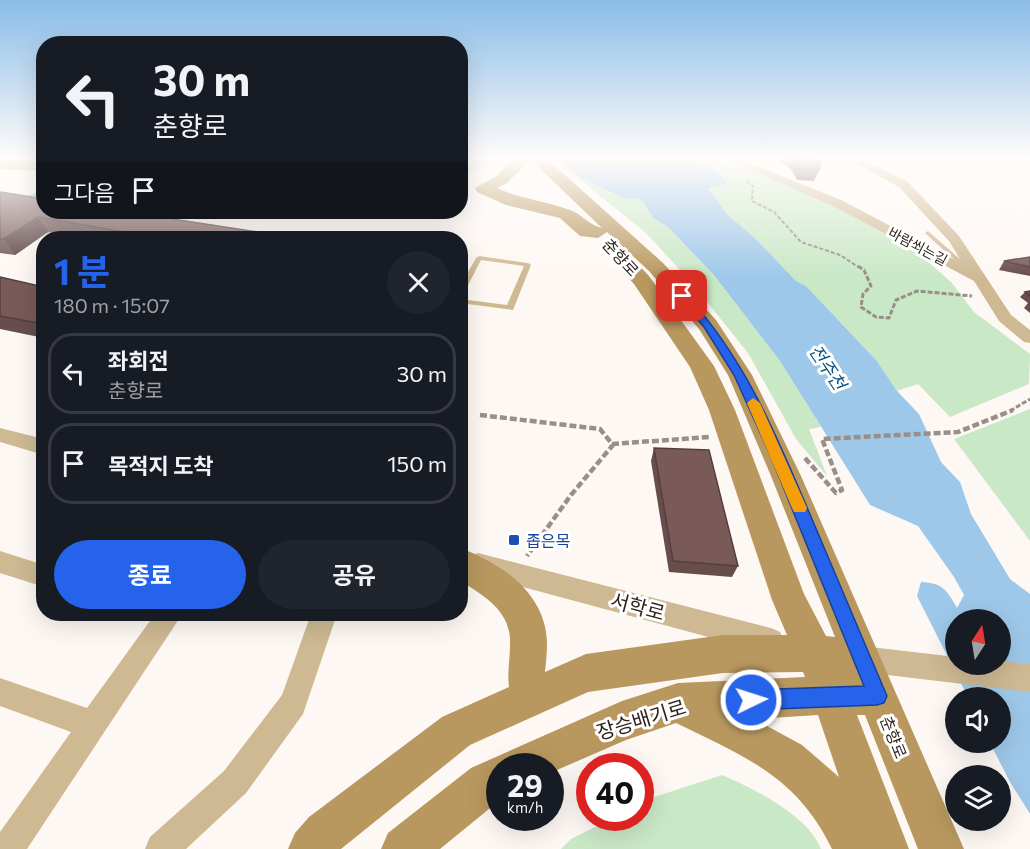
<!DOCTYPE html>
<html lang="ko">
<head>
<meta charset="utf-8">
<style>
	:root { --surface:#171b24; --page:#20242c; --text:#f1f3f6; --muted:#9ea1a6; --line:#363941; --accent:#2563eb }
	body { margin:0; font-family:Commissioner,"Noto Sans KR",sans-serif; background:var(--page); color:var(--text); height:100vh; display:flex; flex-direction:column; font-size:22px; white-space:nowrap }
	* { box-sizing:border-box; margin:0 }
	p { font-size:20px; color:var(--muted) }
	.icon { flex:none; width:33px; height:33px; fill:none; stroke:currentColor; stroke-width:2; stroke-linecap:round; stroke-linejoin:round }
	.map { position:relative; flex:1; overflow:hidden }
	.side { position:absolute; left:36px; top:231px; width:432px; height:390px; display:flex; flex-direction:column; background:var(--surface); border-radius:24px; box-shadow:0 6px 24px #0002 }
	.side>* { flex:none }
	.banner { position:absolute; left:36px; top:36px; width:432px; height:183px; border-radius:24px; box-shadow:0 6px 24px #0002; background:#171b24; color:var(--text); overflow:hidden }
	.needle { width:39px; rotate:12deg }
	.fabs { position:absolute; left:945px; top:609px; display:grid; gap:12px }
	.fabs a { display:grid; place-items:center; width:66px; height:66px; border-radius:50%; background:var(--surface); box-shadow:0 6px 24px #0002; font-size:30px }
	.speed { position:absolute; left:486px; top:753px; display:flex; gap:12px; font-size:30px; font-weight:700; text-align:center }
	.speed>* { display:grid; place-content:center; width:78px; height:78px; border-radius:50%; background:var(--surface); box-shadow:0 6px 24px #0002; line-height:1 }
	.speed small { font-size:15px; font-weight:400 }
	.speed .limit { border:9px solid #d22; background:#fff; color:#111 }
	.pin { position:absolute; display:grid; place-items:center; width:51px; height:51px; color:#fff; margin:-26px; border-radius:12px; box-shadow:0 3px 9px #0006 }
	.me { position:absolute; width:66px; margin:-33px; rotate:86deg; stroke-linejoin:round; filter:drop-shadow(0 0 4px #0008) }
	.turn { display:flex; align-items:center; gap:21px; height:126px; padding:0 18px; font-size:27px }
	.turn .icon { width:78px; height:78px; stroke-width:2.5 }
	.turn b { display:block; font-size:42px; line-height:51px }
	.then { display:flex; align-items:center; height:57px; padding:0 18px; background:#0003; gap:12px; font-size:22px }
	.round { display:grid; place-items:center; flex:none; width:63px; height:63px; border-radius:32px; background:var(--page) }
	.overview { display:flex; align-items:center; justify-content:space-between; height:102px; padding:0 18px }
	h1 { font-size:36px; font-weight:700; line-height:45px; color:var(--accent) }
	.cta { display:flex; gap:12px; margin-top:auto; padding:12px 18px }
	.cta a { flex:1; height:69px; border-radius:36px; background:var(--accent); color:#fff; font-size:24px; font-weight:700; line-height:69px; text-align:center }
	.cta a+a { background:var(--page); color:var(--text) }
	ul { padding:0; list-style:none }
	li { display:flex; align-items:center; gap:18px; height:81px; margin:0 12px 9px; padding:0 6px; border:3px solid var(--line); border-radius:24px }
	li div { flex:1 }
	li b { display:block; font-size:22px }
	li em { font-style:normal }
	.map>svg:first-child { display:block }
</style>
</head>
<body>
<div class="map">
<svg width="1030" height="849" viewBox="0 0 1030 849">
	<rect width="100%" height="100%" fill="#fef8f4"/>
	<!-- green -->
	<path fill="#c9e8c6" d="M460,158h32c-9,13 -16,14 -31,14z
		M695,158h20l16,8 5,-2 87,36 93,51 36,32 22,29 56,42 -1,30 -79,33 -32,-33 -21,7 -20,-30 -71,-75 -10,-5 -40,-42 -28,-24 -20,-28 13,-2 -1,-10z
		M564,167l61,32 12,-1 7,5 9,15 14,8 46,48 67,87 41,66 -12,2 18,47 -31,-37 -48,-86 -57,-71 -45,-49z
		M1030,409v132l-76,-102z
		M722,775c32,14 86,40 99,74h-260l10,-10 42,-21h27l1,-15 4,-3z"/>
	<!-- water -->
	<path fill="#9ec8e9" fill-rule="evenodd" d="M554,158h141l25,17 7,9 -19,4 20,27 28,24 40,42 10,5 71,75 20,30 22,23 22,48 19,20 11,32 39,65 20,15v220l-20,-32 -20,-39 10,-1v-44l-32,-1 -51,-101 4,-14c22,1 26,8 36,26l7,-13 -10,-18 -36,-51 -48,-21 -90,-144 -67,-87 -46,-48 -14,-8 -9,-15 -7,-5 -12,1 -45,-22zM956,620h44v44h-44z"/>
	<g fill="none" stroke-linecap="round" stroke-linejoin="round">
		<!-- stream -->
		<path stroke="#9ec8e9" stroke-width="4" d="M24,200l20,-9"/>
		<!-- street-tunnel -->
		<path stroke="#d4cdc9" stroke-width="13" stroke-dasharray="13 6" stroke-linecap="butt" d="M47,233l34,5"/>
		<!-- path-far2 -->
		<path stroke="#988f8a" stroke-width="2" stroke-dasharray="4 2" stroke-linecap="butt" d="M703,158l11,4
			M746,181l7,5 -1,15 22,11 27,30 39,13 20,13"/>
		<!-- path-far1 -->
		<path stroke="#988f8a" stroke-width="3" stroke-dasharray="5 2" stroke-linecap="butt" d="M858,266l6,4 7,16 -8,8 -2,13 15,10 13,1 7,-18 21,-9 55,5
			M1010,411l20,-12"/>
		<!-- path -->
		<path stroke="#988f8a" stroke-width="4.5" stroke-dasharray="7 3" stroke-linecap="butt" d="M480,415l120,14 13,16 -42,50 -44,61
			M612,444l98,-7
			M805,458l31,35 6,-3 -20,-51 136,-7 55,-22"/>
		<!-- lane -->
		<path fill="#ceb993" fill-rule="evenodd" d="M928,231l42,37v2h-4l-40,-36 -1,-1z
			M479,256l49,7 3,2 -18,45 -53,-7v-4l47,6 17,-39 -43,-6 -17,33 -4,2v-9l16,-28z"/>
		<!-- street -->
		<path fill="#ceb993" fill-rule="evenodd" d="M723,158h14l104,42 122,64 -14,-23 -50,-54 -53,-29h13l48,23 52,55 52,79 19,15v13l-6,-1 -25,-21 -25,-40 -141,-75z
			M0,428l44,11v16l-44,-13z
			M0,551l44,14v22l-44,-14z
			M478,553l293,75 9,4 4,9 -4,9 -9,4 -293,-79 -8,-3 -4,-8 4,-8z
			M155,614h25l1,2 -154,233h-27v-17l71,-100 -71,-26v-28l87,30z
			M311,614h26l-34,100 -57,79 -60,56h-41l5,-12 74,-66 58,-76z
			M862,646l94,11v7h44v-3l30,3v28l-168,-20 -10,-3 -3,-10 3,-10z"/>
		<!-- secondary -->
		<path fill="#b8985f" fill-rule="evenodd" d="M515,158h12l2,3 -22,22 -10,5c24,11 49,13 73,22 14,5 15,13 32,18l-73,-70h17l117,105 53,57 36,55 49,101 163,373h-46l-53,-134h-8l52,134h-77c-35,-73 -87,-92 -156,-126l-50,17 -76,33v-7h-50v34l-60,49h-59l7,-16 83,-65 151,-67 56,-18 127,-6 -2,-5 -80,1 -135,19 -118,53 -129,104h-53l7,-16 14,-16 133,-100 67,-30c-2,-15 1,-27 1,-42 2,-33 -25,-49 -50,-64v-33c43,16 86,46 87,95 0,10 -1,19 -2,29l41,-18 137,-19h64l-15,-35 -63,-190 -19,-43 -56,-83 -31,-35 3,-4h14l29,31 65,90 21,44 69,184 22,42 9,1 -64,-161 -43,-101 -29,-46 -50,-58 -42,-39 -9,6 -18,-2 -20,-18 -54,-13 -29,-13 -2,-4 20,-11zM818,715l21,62 -37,-32 -48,-26z
			M0,159l44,2v10l-44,-2z"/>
	</g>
	<!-- wall -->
	<path fill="#684d4d" d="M776,158h46l-3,12 -5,11 -17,-1 -6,-11z
		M0,192l298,46h-215l-35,-6 -33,23 -15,-2z
		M1030,257v19l-31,-6 5,-9z
		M0,277l44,10v51l-44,-9z
		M1030,291v22l-6,-5 4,-5 -8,-6 5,-5z
		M654,448l84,118 -6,11 -63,-5 -18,-111z"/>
	<!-- shaded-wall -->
	<path fill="#553f3e" d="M38,217l10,15 -33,23 -11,-16z"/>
	<!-- building -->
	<path fill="#795a59" stroke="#553f3e" stroke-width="1.5" d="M795,158h27l-3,12 -18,-1z
		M0,192l44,7v13h82l172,26h-139l-121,-21 -34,22h-4z
		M1030,257v10l-26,-6z
		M0,277l44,10v37l-44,-8z
		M1030,291v5l-5,-4z
		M654,448l55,2 29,116 -65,-5z"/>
	<!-- sky -->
	<linearGradient id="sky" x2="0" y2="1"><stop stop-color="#8abce8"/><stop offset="0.57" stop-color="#fffcfa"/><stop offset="1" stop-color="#fffcfa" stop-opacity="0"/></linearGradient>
	<rect width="1030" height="277" fill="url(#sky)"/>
	<!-- route -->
	<path fill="#2563eb" stroke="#184099" stroke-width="1.5" d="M678,294h8c60,67 88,136 123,218 25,59 50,118 75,177l3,7 -3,7 -7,2 -126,5 -7,-3 -3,-7 3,-7 7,-3 113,-4 -93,-229 -37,-82 -30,-48 -27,-31z"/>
	<!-- slow -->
	<path fill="#f59e0b" d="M753,398l7,5 47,105 -2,4h-11l-2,-4 -45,-105z"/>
	<!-- markers -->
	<rect fill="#1a4fb4" stroke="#fff" stroke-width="2" x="508" y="534" width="12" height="12" rx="3"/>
	<g text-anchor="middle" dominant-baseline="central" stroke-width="6" stroke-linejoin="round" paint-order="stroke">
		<!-- far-street labels -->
		<g font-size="14" fill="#2e231d" stroke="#fff">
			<text transform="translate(918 246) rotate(28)">바람쐬는길</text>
		</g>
		<!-- street labels -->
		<g font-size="16" fill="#2e231d" stroke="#fff">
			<text transform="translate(621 257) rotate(47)">춘향로</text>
			<text transform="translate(894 737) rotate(68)">춘향로</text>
		</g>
		<!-- transit labels -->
		<g font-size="16" fill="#164399" stroke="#fff" text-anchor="start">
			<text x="526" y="540">좁은목</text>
		</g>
		<!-- water labels -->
		<g font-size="18" font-style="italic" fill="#0c557e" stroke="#fff">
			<text transform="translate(828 367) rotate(56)">전주천</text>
		</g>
		<!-- near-street labels -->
		<g font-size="20" fill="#2e231d" stroke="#fff">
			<text transform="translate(638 606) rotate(15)">서학로</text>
			<text transform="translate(641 719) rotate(-17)">장승배기로</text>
		</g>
	</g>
</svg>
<div class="fabs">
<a><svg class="needle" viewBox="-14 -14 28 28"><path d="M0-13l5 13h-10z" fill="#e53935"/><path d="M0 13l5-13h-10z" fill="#9ea1a6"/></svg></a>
<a><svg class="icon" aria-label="sound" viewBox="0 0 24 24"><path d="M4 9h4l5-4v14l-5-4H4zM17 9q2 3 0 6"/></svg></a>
<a><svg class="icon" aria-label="layers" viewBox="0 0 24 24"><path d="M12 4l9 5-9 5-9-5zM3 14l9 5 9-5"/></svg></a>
</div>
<div class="speed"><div>29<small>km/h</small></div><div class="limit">40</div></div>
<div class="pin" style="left:682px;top:296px;background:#d93025"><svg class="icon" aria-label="arrive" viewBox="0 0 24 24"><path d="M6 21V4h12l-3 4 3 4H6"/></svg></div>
<svg class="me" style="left:751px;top:700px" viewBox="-20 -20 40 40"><circle r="17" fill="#2563eb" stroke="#fff" stroke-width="3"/><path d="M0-11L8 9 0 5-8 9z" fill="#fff"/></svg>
<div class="banner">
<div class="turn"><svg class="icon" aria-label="left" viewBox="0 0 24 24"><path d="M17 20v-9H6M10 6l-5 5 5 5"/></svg><div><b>30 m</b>춘향로</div></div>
<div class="then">그다음<svg class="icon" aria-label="arrive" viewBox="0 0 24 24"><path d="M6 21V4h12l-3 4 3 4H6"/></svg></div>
</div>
<section class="side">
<div class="overview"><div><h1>1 분</h1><p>180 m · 15:07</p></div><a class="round"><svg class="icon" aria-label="close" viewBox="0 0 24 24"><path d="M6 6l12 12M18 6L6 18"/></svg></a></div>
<ul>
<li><svg class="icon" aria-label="left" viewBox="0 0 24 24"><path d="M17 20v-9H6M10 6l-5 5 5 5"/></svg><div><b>좌회전</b><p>춘향로</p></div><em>30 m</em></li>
<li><svg class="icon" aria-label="arrive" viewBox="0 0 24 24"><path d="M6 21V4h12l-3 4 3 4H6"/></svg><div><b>목적지 도착</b></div><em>150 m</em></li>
</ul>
<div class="cta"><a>종료</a><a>공유</a></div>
</section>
</div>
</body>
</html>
